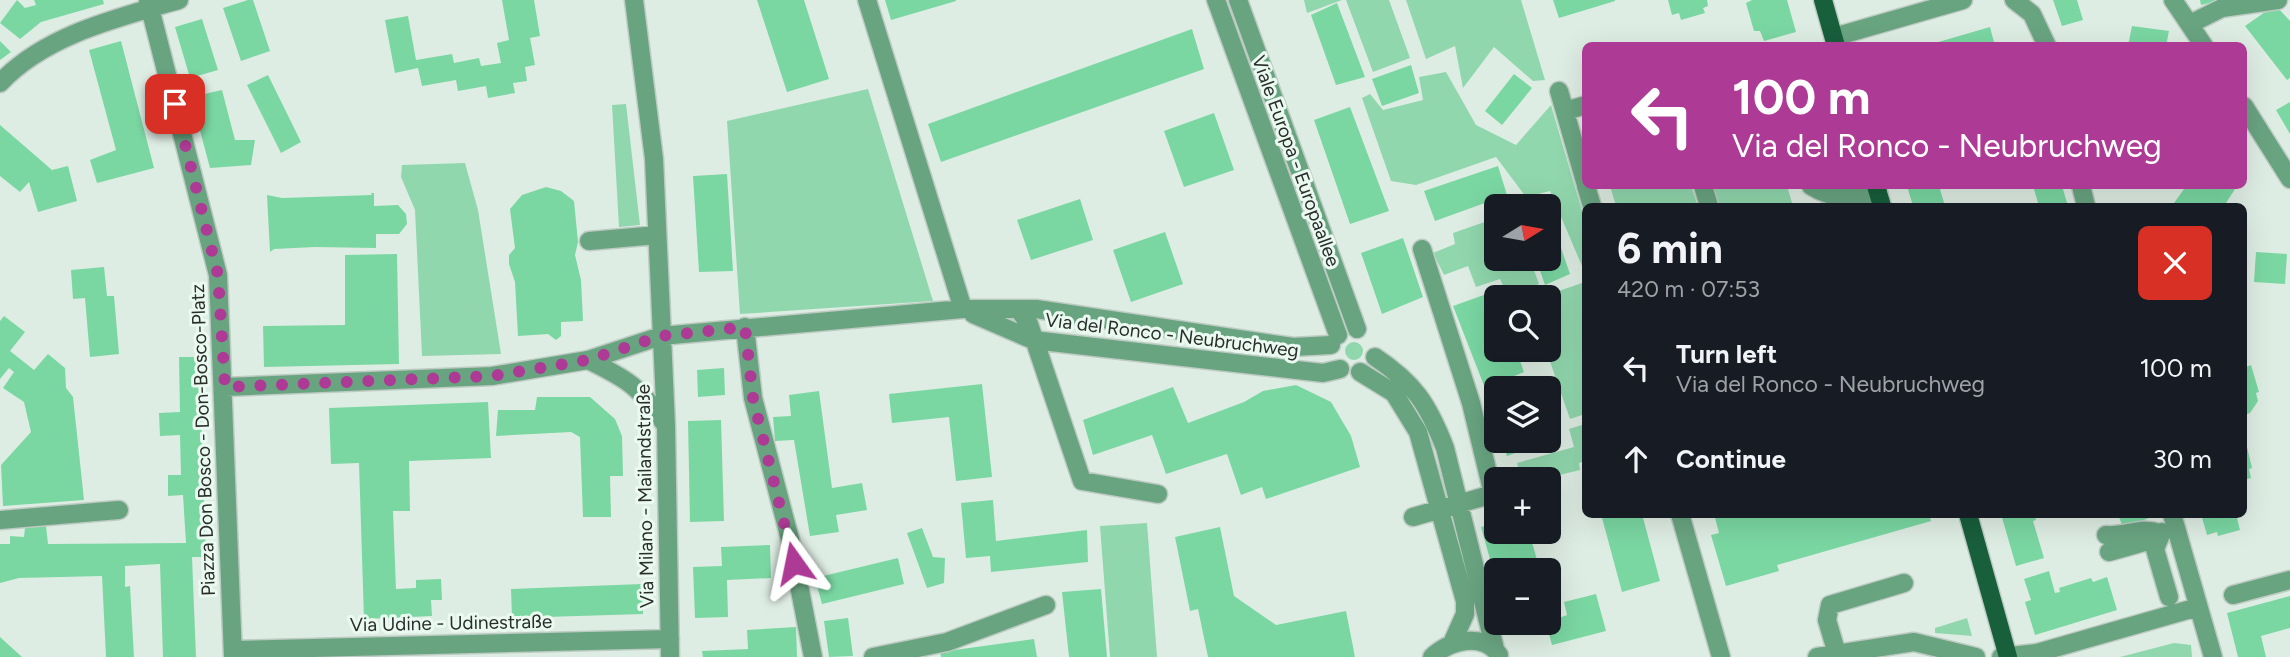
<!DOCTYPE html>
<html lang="en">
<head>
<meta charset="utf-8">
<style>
	:root { --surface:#171b24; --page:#242831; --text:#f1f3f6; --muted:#9ea1a6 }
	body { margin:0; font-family:Figtree,sans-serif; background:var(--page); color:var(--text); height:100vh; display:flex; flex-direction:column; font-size:26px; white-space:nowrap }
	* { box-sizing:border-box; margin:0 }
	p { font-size:23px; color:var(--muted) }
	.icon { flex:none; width:38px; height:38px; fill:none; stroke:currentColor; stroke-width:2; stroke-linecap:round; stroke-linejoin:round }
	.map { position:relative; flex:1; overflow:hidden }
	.panel { position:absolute; left:1582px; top:203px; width:665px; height:315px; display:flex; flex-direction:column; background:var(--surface); border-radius:10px; box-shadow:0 7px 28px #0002 }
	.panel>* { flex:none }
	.hud { position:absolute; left:1582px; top:42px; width:665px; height:147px; border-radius:10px; box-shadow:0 7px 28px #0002; background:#ad3a94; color:#fff; overflow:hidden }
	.needle { width:46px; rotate:79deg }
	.buttons { position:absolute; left:1484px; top:194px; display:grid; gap:14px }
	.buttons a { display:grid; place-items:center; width:77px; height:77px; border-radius:10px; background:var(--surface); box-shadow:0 7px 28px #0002; font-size:35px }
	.pin { position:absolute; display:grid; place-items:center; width:60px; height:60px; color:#fff; margin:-30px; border-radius:14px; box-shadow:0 4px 10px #0006 }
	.me { position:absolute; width:77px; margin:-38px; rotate:348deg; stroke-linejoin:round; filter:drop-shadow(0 0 5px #0008) }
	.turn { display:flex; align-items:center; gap:24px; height:147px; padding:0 35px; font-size:32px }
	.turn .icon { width:91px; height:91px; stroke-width:2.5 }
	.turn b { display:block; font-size:49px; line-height:60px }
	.round { display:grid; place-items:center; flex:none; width:74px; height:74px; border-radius:10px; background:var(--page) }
	.overview { display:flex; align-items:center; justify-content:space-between; height:119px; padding:0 35px }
	h1 { font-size:42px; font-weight:700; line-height:52px }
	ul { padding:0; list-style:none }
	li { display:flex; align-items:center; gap:21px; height:91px; padding:0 35px }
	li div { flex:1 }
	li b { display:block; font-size:26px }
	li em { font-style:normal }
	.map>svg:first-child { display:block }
</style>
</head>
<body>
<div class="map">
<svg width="2290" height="657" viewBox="0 0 2290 657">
	<rect width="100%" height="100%" fill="#deede3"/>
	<!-- green -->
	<path fill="#91d7ad" d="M1304,0h38l-35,13z
		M1346,0h43l21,58 -37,14z
		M1406,0h115l24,80 -12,1 -39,-34 -31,41 -8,-42 -29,13z
		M1446,72l30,53 40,20 35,-40 34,116v52l-35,-82 -24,6 -30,-40 -80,28 -25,-4 -29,-83 8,-4 13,16 40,-10 -4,-23z
		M868,89l65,212 -193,13 -13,-193z
		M626,104l14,121 -21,2 -7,-122z
		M465,163l13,47 23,144 -79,2 -7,-146 -14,-33 1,-12z
		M1610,186h81l7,20h-82z
		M1711,186h76l6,20h-76z
		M1496,218v41h34l9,25 -31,12 -8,-17 -24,8 -8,-21 -24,9 -11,-22 22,-9 -2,-11z
		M1585,282v132l-15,5 -24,-69h3v-52l-8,-1z
		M1345 351a9 9 0 1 1 18 0a9 9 0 1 1-18 0Z
		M1585,424v37l-6,2 1,7 -37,9h-22l-4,-16 57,-16 -5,-18z
		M1147,523l10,134h-47l-10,-131z
		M1967,618l5,18 -37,-3v-5z
		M2174,643l17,2 1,12h-72z"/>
	<!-- building -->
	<path fill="#7ad7a2" d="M17,0l8,8 11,-3 -2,-5h69l1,4 -63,18 -21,17 -20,-16z
		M248,0h5l17,51 -29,10 -18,-53z
		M502,0h32l6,36 -10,2 5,27 -10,2 2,14 -14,2 2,10 -27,5 -2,-12 -28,5 -2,-11 -34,6 -4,-18 -23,5 -10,-53 23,-4 8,44 36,-6 2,9 25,-5 2,8 20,-3 -4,-20 12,-3z
		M757,0h47l25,79 -42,13z
		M885,0h71v1l-65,19z
		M1553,0h62v1l-56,17z
		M1668,0h39l1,6 -5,2 2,5 -24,7 -2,-7 -7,2z
		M1752,0h35l9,32 -32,9 -4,-10h-6l-8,-28z
		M2053,0h24l6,20 -21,6z
		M2200,0h17v1l-16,4z
		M1337,3l28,74 -29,8 -25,-70z
		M2275,5l15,16v57l-3,2 -42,-54z
		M202,19l16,51 -28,8 -15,-51z
		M2132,26l37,5 -3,15h-38z
		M1990,27l5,19h-67v-1z
		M1192,29l12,40 -263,93 -13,-38z
		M0,41l11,11 -11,8z
		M121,41l33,127 -57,15 -7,-23 26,-10 -27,-100z
		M1411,65l8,28 -37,13 -10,-27z
		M1514,74l18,14 -30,37 -17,-14z
		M268,75l33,67 -20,11 -34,-68z
		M222,90l13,50h20l-4,25 -41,3 -19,-71z
		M2290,102v32l-14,-24z
		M1350,107l39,104 -39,13 -36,-104z
		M1214,113l20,57 -50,17 -20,-56z
		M0,125l52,45 16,-4 9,35 -39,11 -9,-30 -9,10 -20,-16z
		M1498,166l9,29 -72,26 -11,-30z
		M727,174l6,97 -34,1 -6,-96z
		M1907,186h32l6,20h-32z
		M2033,186h29l6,20h-29z
		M2186,186h51l-13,20h-52z
		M546,187l15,4 13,10 4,41 -3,13 6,25 2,41 -22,1v14l-5,4 -8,-6 -30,2 -3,-54 -6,-18v-9l6,-7 -5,-39 12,-14z
		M371,193h3v13l24,-1 8,9 1,10 -8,10h-23v14l-61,-1 -41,2 -4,3 -3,-57 15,3 90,-3z
		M1824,196l34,4 2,6h-41z
		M1080,199l13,41 -62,20 -14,-40z
		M1545,200l2,6h-23z
		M1549,213l21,61 -25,11 -9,-26h13z
		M1165,232l18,52 -52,18 -18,-52z
		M1403,238l20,59 -41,17 -21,-61z
		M2256,252l31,2 -2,30 -31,-2z
		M397,254l2,110 -135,3 -1,-41 82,-1v-70z
		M104,267l3,29h7l5,58 -29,3 -5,-59 -12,1 -2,-29z
		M1495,291l1,59h20l8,22 -39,16 -32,-82z
		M4,316l21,16 -15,19 24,19 14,-16 17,14 1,20 7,9 11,103 -81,6 -2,-41 30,-33 -7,-30 -21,-14 11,-16 -5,-4 -9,11v-58z
		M179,357h20l7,200h-14l4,100h-33l-3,-93 -35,2v21l5,-1 4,71h-28l-4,-81 -83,2 -19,5v-39h10v-8l14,1 1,-9 21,-2 2,18 138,-1 -3,-48 -15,1v-21h13l-1,-40 -20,1 -1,-23 21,-1z
		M2251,365l8,27 -3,1 2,8 -8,12 -6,2v-47z
		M724,368l1,27 -27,2 -1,-27z
		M982,384l10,93 -36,4 -7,-64 -57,6 -3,-29z
		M1296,385l35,17 20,34 9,31 -94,32 -4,-12 -21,8 -14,-41 -61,20 -14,-39 -59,20 -10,-35 90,-33 15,36 56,-21 19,-11z
		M819,391l13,97 30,-5 5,27 -31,5 3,17 -29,4 -16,-96 -19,1 -2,-24 18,-1 -2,-21z
		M537,397h53l25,22 7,17 1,40h-13l1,41h-28l-3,-80 -9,-5 -75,4 2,-26h37z
		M1496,399v26l-8,-23z
		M488,402l3,56 -82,3 1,50h-17l3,78 20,-1v-8l25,-1 1,21h-11l1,16 -68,3 -5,-156 -28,1 -2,-56z
		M721,420l3,101 -34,1 -2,-101z
		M1502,441h45l-40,15z
		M2244,447h3l5,21 -3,1 2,9 -7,2z
		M993,500l3,41 91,-11 1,32 -97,10 -1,-16 -24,2 -5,-55z
		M1601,514h41l18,67 -38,11z
		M1714,514h215l2,7 -154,44 2,6 -53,15 -15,-51 8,-2z
		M2001,514h34l1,6 -3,1 11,37 -28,8z
		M2118,514h30l1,4 -26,10z
		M2201,514h35l4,16 -22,6 -1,-4 -10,3z
		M1496,523v9h33l11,38h-44l-1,7 -14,-50z
		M1220,527l14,69 42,29 70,-14 9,46h-147l-10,-48 -8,2 -15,-74z
		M922,528l11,29 12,1 -1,25 -17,5 -20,-55z
		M770,545l1,33 -44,2 1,37 -33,1 -2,-51 29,-1 -1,-19z
		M898,558l6,26 -82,20 -7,-26z
		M2049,571l6,22 5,-1 -1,-4 32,-10 2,4 14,-5 10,33 -82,25 -10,-33 6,-2 -7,-21z
		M642,584l1,30 -131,4 -1,-29z
		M1101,589l6,68h-38l-7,-65z
		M1596,594l10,37 -54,14 -6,-22 21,-8 -3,-13z
		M2290,596v32l-29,8 5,21h-28l-11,-44z
		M848,618l5,38 -24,1 -5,-36z
		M796,627l1,30h-94l-1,-6 46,-2 -1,-19z
		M0,637l22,20h-22z
		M1034,639l3,18h-96l-1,-5z"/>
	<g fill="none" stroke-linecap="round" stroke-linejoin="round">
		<defs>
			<path id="minor" d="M148,0l70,275 15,382
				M634,0l20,159 12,266 4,232
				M867,0l96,309
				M1216,0l122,335
				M1238,0l119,329
				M2014,0l18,14 15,32
				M2173,0l31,46
				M2190,24l32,-16 56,-8
				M1834,37l129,-37
				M0,83c45,-48 117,-65 179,-83
				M1559,91l27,94
				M2244,106l46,73
				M1565,111l21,-6
				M1586,186l6,20
				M1703,186l6,20
				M1811,186c20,13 44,13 67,6
				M2081,186l5,20
				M589,241l68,-6
				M1019,310l10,14 53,157 76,13
				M973,314l60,26 290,33 17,-4
				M745,327l8,71 37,141 23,118
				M1375,357c39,26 53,47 70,91l50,201
				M588,360c39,19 51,26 76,63
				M1360,372l34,21 24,39 47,169v13l-12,27
				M225,387l267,-11 96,-16 73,-24 302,-27h73l257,38 38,-2
				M1680,514l41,143
				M2172,514l41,143
				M1413,517l80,-23 -22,-91 -49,-154
				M0,520l119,-10
				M2162,532l-7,17 14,48
				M2106,535c19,2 35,-9 53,-2l-11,8 -39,11
				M2233,595l57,-15
				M233,650l437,-11
				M1837,654l-10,-34 3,-15 74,-22
				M873,657l74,-15 99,-37
				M1432,657c17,-16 51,-26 67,-2
				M1817,657l97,-15 62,15
				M2001,657l36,-4 161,-46"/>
			<path id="major" d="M1823,0l13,46
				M1876,186l6,20
				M1968,514l40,143"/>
		</defs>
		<!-- minor casing -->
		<use href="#minor" stroke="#bdcbc2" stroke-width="21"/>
		<!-- major casing -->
		<use href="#major" stroke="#bdcbc2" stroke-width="21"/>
		<!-- minor -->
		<use href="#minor" stroke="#69a481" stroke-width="18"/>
		<!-- major -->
		<use href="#major" stroke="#185f3c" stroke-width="18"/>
	</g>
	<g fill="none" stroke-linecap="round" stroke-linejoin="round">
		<!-- route -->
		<path stroke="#ad3a94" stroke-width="12" stroke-dasharray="0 21.6" d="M175,104l43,171 7,112 267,-11 96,-16 73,-24 84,-9 8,71 41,165"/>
	</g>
	<g text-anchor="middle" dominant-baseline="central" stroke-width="6" stroke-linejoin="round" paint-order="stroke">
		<!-- street labels -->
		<g font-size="19" fill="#292e2b" stroke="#ebfaf0">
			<text transform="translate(1296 161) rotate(70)">Viale Europa - Europaallee</text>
			<text transform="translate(1172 335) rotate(7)">Via del Ronco - Neubruchweg</text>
			<text transform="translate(203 440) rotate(-92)">Piazza Don Bosco - Don-Bosco-Platz</text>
			<text transform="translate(645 496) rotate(-91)">Via Milano - Mailandstraße</text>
			<text transform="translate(451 623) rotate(-1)">Via Udine - Udinestraße</text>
		</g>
	</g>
</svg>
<div class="buttons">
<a><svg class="needle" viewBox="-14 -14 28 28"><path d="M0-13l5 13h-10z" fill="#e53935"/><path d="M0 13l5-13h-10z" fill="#9ea1a6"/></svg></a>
<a><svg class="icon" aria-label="search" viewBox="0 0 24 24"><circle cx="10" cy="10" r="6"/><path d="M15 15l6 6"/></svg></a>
<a><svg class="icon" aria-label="layers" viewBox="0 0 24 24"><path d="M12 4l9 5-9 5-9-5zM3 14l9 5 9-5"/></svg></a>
<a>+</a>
<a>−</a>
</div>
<div class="pin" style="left:175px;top:104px;background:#d93025"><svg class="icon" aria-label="arrive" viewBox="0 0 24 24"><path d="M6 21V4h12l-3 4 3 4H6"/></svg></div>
<svg class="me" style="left:794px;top:563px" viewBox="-20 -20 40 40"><path d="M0-17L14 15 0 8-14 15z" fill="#ad3a94" stroke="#fff" stroke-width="4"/></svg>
<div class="hud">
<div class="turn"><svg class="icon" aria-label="left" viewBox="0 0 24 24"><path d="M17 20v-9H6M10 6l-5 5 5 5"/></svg><div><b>100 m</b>Via del Ronco - Neubruchweg</div></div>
</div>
<section class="panel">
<div class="overview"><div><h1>6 min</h1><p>420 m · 07:53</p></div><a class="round" style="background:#d93025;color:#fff"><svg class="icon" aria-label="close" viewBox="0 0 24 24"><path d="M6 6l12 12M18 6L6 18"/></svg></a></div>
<ul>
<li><svg class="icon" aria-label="left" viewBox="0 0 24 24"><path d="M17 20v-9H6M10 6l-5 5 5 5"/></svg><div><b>Turn left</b><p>Via del Ronco - Neubruchweg</p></div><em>100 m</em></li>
<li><svg class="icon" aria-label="ahead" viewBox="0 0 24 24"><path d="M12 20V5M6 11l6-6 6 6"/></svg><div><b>Continue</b></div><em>30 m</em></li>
</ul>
</section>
</div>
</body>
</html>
